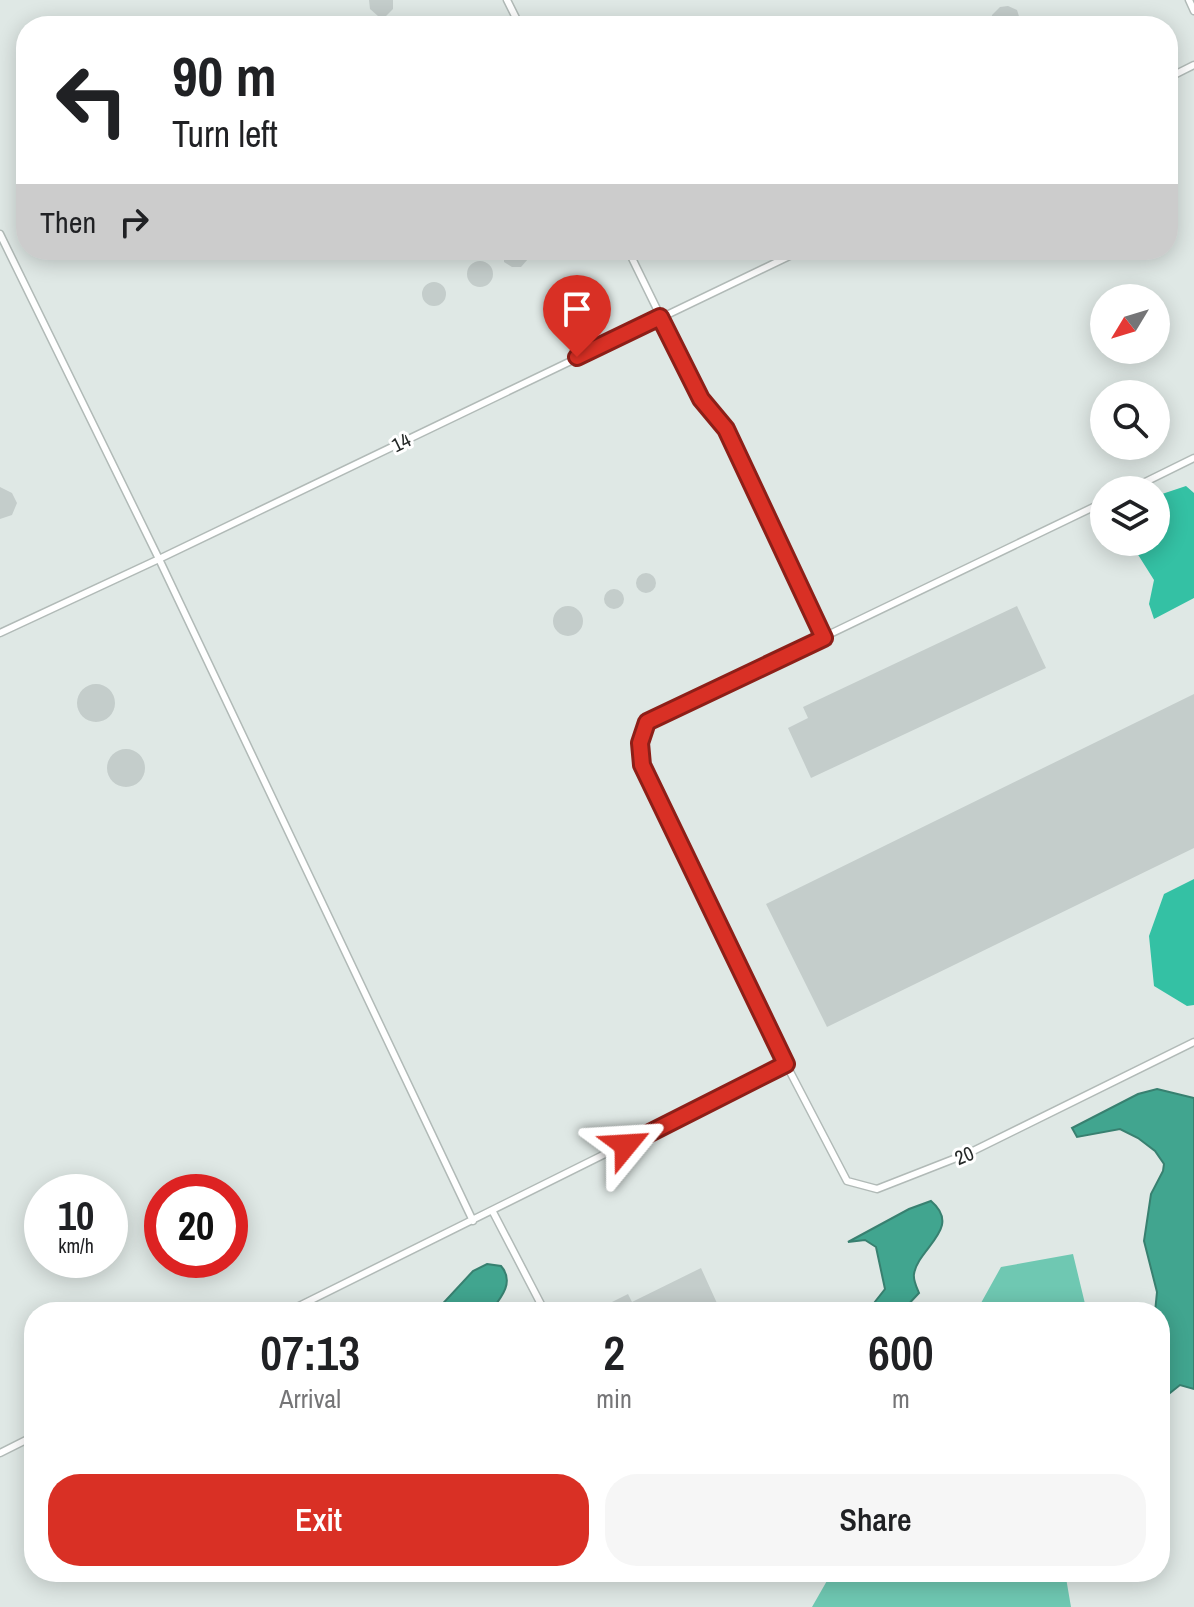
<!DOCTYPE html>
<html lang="en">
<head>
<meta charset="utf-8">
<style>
	:root { --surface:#fff; --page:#f6f6f6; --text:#202124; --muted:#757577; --accent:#d93025 }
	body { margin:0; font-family:"Archivo Narrow",sans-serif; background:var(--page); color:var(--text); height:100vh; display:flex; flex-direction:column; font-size:30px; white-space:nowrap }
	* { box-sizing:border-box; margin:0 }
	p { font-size:26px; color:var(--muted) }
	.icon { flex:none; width:44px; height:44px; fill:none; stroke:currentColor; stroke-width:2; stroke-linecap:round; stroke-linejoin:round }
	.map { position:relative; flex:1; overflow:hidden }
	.sheet { position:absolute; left:24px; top:1302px; width:1146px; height:280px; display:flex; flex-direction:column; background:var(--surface); border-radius:32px; box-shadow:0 4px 20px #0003 }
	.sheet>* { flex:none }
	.hud { position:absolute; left:16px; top:16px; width:1162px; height:244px; border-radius:32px; box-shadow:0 4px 20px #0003; background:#fff; color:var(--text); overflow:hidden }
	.needle { width:52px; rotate:232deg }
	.fabs { position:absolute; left:1090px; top:284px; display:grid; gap:16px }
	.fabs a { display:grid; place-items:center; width:80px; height:80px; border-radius:50%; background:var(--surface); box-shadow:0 4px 20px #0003; font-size:40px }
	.speed { position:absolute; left:24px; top:1174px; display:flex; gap:16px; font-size:40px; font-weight:700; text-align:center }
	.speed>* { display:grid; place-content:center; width:104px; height:104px; border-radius:50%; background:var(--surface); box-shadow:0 4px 20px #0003; line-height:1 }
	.speed small { font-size:20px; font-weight:400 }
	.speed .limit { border:12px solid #d22; background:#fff; color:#111 }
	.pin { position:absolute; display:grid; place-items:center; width:68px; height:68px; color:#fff; margin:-82px -34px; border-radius:50% 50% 50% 0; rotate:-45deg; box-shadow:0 0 8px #0007 }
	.pin .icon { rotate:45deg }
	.me { position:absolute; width:88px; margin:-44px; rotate:63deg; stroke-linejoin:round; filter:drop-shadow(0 0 6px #0008) }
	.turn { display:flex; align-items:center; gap:28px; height:168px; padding:0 24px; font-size:36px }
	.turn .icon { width:104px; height:104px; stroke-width:2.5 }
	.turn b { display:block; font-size:56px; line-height:68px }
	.then { display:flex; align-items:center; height:76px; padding:0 24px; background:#0003; gap:16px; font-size:30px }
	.eta { display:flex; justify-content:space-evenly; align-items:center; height:136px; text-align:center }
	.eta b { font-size:48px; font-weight:600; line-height:56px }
	.action { display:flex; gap:16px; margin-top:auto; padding:16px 24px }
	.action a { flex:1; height:92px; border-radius:32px; background:var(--accent); color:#fff; font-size:32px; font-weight:600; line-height:92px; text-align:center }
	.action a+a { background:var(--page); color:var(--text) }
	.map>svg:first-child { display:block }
</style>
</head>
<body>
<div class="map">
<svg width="1194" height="1607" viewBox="0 0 1194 1607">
	<rect width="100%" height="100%" fill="#dfe8e5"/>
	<!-- green -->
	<path fill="#6fc8b2" d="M1073,1254l14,58h-111l25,-45z
		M832,1572h233l6,35h-259z"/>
	<!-- forest -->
	<path fill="#34c1a4" d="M1186,486l8,7v105l-40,21 -5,-15 5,-24 -24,-38h26v-46z
		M1194,879v126l-7,1 -33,-20 -5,-50 15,-42z"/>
	<!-- water -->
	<path fill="#41a58f" stroke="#388070" stroke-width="2" d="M1157,1089l37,9v291l-14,-4 -20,16v-89h-5l2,-20 -13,-51 7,-47 12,-23 1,-7 -9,-13 -17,-13 -18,-9 -43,8 -5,-9 66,-34z
		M931,1201c32,27 -13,47 -17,73 -1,6 2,12 5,19l-15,16 1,3h-38l18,-23 -9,-42 -11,-7 -17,2 61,-33z
		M487,1264l14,2c14,16 0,32 -11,46h-55l38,-41z"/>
	<!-- building -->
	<path fill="#c4cdcb" d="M369,0h24v9l-7,7h-8l-8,-7z
		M1000,7l8,-1 9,4 5,16h-31l1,-11z
		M504,250h25l-1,9 -7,8h-9l-8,-5z
		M467 274a13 13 0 1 1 26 0a13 13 0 1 1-26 0Z
		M422 294a12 12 0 1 1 24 0a12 12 0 1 1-24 0Z
		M0,487l12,6 5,10 -5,12 -12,4z
		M636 583a10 10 0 1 1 20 0a10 10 0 1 1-20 0Z
		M604 599a10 10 0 1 1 20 0a10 10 0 1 1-20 0Z
		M553 621a15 15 0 1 1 30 0a15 15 0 1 1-30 0Z
		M1017,606l29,62 -235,110 -23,-50 20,-10 -5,-11z
		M77 703a19 19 0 1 1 38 0a19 19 0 1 1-38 0Z
		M1194,694v154l-367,179 -61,-123z
		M107 768a19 19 0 1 1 38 0a19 19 0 1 1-38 0Z
		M701,1268l20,44h-129l36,-18 4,8z"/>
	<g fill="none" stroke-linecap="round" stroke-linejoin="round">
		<defs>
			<path id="lane" d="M507,0l13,26
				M1189,0l5,11
				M1168,78l26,-13
				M0,234l159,325 314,662
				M628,250l73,149 25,30 98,209
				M1129,490l65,-32
				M1104,502l-457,220 -7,21 2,22 144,299 61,117 30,8 92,-36 225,-111
				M0,633l159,-74 643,-309
				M493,1212l52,100
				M287,1312l499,-248
				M0,1453l34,-17"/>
		</defs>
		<!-- lane casing -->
		<use href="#lane" stroke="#b1bab7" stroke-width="9"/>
		<!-- lane -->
		<use href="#lane" stroke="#fff" stroke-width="6"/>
	</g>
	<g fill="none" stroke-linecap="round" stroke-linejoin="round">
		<defs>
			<path id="route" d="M577,357l83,-40 41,82 25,30 98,209 -177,84 -7,21 2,22 144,299 -160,81"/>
		</defs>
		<!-- route casing -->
		<use href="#route" stroke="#8d1f18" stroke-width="20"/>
		<!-- route -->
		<use href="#route" stroke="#d93025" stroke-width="14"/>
	</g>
	<g text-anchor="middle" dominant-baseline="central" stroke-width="6" stroke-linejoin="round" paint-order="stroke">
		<!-- street labels -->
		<g font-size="20" fill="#242827" stroke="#fff">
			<text transform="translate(401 442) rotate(-26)">14</text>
			<text transform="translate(964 1155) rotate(-23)">20</text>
		</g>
	</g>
</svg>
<div class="fabs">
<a><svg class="needle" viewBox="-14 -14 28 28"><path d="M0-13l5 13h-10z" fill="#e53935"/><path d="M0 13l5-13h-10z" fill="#757577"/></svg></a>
<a><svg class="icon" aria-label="search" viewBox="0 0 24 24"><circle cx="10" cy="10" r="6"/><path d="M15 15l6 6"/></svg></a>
<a><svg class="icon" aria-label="layers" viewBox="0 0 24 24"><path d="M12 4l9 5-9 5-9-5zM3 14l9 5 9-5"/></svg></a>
</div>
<div class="speed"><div>10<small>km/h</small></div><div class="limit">20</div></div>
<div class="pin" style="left:577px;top:357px;background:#d93025"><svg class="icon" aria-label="arrive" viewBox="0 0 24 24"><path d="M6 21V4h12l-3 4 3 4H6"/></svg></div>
<svg class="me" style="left:626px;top:1145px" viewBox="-20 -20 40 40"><path d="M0-17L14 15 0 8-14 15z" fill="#d93025" stroke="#fff" stroke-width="4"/></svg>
<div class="hud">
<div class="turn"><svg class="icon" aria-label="left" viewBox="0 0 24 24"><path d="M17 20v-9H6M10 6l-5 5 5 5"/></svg><div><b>90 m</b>Turn left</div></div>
<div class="then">Then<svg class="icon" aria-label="right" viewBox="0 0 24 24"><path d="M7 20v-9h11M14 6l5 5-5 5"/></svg></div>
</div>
<section class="sheet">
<div class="eta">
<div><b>07:13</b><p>Arrival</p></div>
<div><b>2</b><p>min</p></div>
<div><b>600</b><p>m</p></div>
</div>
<div class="action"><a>Exit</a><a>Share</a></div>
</section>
</div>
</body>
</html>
